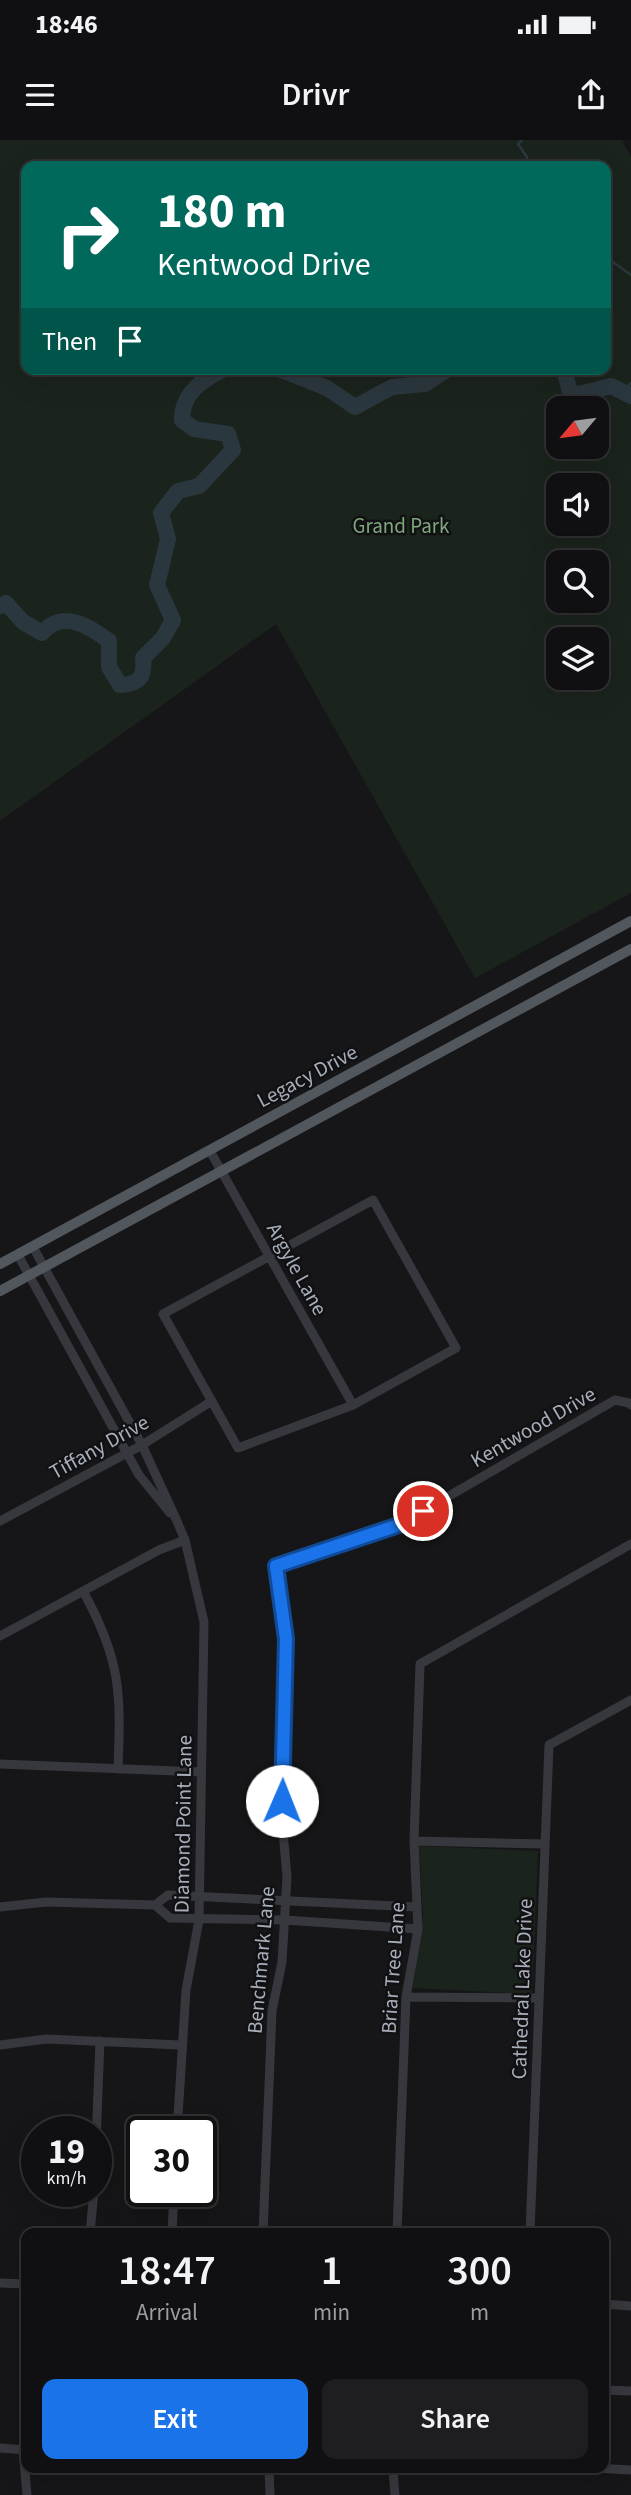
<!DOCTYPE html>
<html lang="en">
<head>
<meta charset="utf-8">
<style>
	:root { --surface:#101012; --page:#1e1e20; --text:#f1f3f6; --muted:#9c9d9f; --line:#303032; --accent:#1a73e8 }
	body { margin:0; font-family:"Source Sans 3",sans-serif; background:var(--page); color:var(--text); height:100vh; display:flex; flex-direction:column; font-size:26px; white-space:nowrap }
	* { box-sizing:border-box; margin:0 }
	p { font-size:23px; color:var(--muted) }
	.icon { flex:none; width:38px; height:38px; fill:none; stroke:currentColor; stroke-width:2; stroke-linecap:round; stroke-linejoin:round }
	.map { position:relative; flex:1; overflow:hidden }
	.panel { position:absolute; left:21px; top:2088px; width:588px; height:245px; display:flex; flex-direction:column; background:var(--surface); border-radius:14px; box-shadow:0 7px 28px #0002,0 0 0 2px var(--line) }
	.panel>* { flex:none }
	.hud { position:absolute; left:21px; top:21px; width:590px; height:214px; border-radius:14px; box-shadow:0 7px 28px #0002,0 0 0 2px var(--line); background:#00695c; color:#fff; overflow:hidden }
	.needle { width:46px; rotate:241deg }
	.tools { position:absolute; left:546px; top:256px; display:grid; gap:14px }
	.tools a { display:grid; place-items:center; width:63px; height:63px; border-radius:14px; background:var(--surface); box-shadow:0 7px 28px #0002,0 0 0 2px var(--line); font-size:35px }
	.speed { position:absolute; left:21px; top:1976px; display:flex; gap:14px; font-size:35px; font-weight:700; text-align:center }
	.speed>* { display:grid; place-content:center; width:91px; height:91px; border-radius:50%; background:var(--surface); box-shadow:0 7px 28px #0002,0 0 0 2px var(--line); line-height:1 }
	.speed small { font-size:18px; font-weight:400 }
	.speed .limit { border:4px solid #111; border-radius:10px; background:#fff; color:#111 }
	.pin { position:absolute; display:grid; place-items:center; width:60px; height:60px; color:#fff; margin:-30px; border:4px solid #fff; border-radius:50%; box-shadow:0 2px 7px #0007 }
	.me { position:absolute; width:77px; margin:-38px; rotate:1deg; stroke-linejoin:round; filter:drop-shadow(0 0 5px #0008) }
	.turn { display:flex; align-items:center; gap:24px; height:147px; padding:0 21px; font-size:32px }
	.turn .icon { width:91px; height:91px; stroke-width:2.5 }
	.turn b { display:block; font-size:49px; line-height:60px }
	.then { display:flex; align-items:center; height:66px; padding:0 21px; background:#0003; gap:14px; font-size:26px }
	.eta { display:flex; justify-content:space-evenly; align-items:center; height:119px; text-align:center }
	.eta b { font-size:42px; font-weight:600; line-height:49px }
	.primary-button { display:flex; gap:14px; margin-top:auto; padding:14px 21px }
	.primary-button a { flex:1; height:80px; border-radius:14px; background:var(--accent); color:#fff; font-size:28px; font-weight:600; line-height:80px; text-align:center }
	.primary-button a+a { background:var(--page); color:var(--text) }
	.status { display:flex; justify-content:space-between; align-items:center; height:49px; padding:0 35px; background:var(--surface); direction:ltr }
	.status svg { height:19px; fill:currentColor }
	header { display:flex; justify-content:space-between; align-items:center; height:91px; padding:0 21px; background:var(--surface); font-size:32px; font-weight:600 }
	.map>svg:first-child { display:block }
</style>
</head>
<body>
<div class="status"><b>18:46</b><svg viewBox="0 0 49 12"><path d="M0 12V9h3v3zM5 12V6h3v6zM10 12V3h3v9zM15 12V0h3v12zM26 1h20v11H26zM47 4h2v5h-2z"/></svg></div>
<header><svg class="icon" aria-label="menu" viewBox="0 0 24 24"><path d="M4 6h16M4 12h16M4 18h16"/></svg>Drivr<svg class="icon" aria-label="share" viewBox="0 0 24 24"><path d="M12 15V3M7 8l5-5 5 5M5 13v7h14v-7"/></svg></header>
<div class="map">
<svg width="631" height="2355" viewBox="0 0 631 2355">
	<rect width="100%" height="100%" fill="#161618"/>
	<!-- green -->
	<path fill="#1b241c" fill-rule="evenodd" d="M0,0h622l9,17v736l-156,85 -199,-354 -276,197zM26,26h580v203h-580zM558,268h39v38h-39zM558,345h39v38h-39zM558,422h39v38h-39zM558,499h39v38h-39z
		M419,1706l119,5 -6,143 -119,-6 10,-72z"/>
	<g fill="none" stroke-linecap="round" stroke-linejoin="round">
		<!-- stream -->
		<path stroke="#2b373e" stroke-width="2.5" d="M522,0l-4,4 9,13 -1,9
			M606,117l25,18
			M622,252l9,-9"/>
		<!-- river -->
		<path stroke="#2b373e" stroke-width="16" d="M279,229l48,19 28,19 37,-20 33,-3 23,-15
			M564,229l7,27 40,-10 20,10
			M0,466l6,-3 17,19 19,11c21,-24 47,-7 67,8v26l11,18c20,-1 25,-8 23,-27l20,-20 10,-18 -16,-35 11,-46 -7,-26 17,-22 21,-5 34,-36 -5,-16 -34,-5 -12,-9c0,-27 20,-40 42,-51"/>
		<!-- minor -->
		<path stroke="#37383e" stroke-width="9" d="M210,1011l143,254
			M373,1060l83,148 -103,57 -115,43 -75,-134z
			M33,1107l109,198 34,74 9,21 19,82 -5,298 -13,70 -9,142
			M18,1115l121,220 31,38
			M0,1381l142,-76 70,-44
			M83,1451c38,69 38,101 35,178
			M0,1496l159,-86 26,-10
			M0,1624l201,8
			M414,1701l131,3
			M155,1765l15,13 115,2 133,9
			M0,1767l46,-5 109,3 13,-10 249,12
			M406,1857l133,1
			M0,1905l46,-6 134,6
			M96,2003l4,-102
			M90,2093l4,-42
			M172,2093l2,-42
			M263,2093l9,-222 10,-49 5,-85 -5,-57 4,-181 -10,-73 123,-41 216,-125 14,3 2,2
			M397,2093l9,-236 12,-68 -4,-88 6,-177 211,-120
			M530,2093l19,-488 82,-45
			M0,2143l26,1
			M604,2164l27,2
			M604,2250l27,1
			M0,2308l26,2
			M23,2310l4,45
			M269,2328l1,27
			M595,2328l36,2
			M395,2355l-2,-25 4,-2"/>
		<!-- major -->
		<path stroke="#52565d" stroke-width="10" d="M0,1124l631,-343
			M0,1151l631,-342"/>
	</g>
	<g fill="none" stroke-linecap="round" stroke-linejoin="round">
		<defs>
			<path id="route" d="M282,1661l4,-162 -10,-73 123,-41 24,-14"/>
		</defs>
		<!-- route casing -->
		<use href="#route" stroke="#114b97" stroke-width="18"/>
		<!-- route -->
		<use href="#route" stroke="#1a73e8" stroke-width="12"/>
	</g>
	<g text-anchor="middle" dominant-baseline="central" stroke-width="5" stroke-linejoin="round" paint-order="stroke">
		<!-- park labels -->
		<g font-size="21" fill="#7da77c" stroke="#111113">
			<text x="401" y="386">Grand Park</text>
		</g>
		<!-- street labels -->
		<g font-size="21" fill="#a7aeba" stroke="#111113">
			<text transform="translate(307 936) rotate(-28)">Legacy Drive</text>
			<text transform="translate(297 1129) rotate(61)">Argyle Lane</text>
			<text transform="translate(533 1287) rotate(-30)">Kentwood Drive</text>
			<text transform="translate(99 1307) rotate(-29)">Tiffany Drive</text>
			<text transform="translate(183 1684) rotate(-89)">Diamond Point Lane</text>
			<text transform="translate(261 1820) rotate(-85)">Benchmark Lane</text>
			<text transform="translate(393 1828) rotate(-86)">Briar Tree Lane</text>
			<text transform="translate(522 1849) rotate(-88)">Cathedral Lake Drive</text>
		</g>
	</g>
</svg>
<div class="tools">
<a><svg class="needle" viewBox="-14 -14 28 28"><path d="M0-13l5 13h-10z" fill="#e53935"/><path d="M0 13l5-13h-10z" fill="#9c9d9f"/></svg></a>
<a><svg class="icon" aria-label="sound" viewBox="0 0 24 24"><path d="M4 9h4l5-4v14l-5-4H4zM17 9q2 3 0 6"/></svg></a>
<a><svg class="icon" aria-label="search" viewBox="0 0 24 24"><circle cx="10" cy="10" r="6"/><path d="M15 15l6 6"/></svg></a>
<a><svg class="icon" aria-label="layers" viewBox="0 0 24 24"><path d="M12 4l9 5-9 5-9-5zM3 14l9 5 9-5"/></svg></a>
</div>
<div class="speed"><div>19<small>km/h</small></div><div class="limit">30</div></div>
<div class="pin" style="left:423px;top:1371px;background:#d93025"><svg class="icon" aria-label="arrive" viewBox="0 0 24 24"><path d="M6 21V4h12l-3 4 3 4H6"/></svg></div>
<svg class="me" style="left:282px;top:1661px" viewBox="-20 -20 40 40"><circle r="19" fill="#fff"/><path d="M0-13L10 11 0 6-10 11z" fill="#1a73e8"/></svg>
<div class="hud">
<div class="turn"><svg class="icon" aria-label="right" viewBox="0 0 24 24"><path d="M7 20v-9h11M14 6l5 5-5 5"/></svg><div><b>180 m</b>Kentwood Drive</div></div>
<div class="then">Then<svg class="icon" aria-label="arrive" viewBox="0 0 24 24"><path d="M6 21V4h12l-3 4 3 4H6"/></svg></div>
</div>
<section class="panel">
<div class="eta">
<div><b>18:47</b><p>Arrival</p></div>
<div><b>1</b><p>min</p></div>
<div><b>300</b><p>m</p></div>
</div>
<div class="primary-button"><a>Exit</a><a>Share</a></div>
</section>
</div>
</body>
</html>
